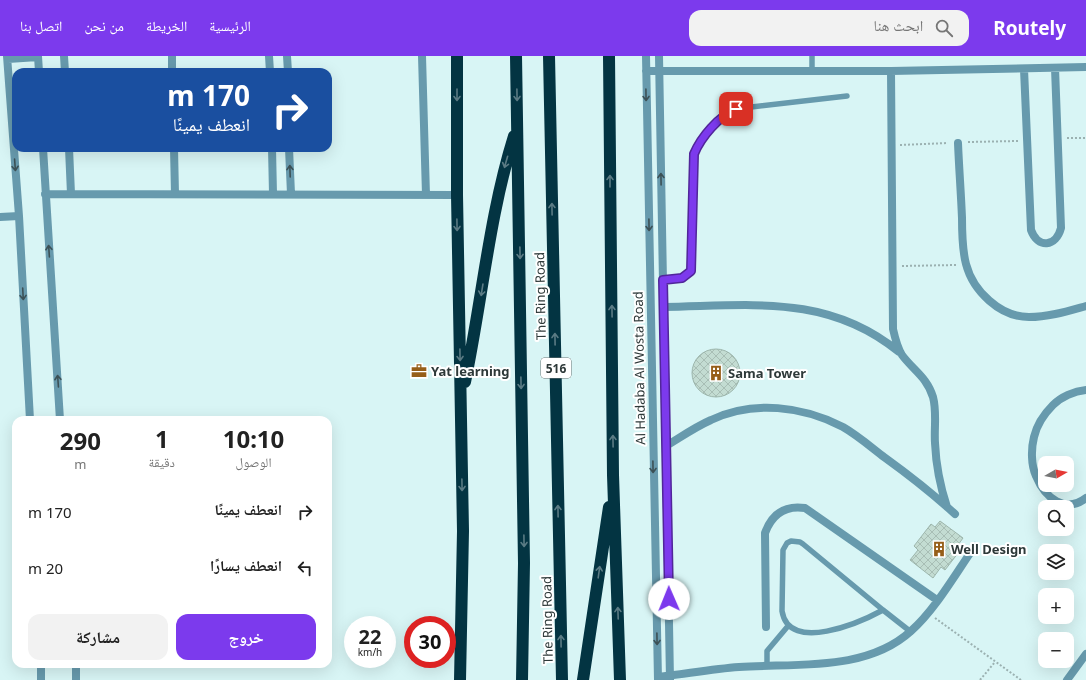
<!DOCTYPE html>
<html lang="ar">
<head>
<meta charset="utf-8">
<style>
	:root { --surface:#fff; --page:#f2f2f2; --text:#222; --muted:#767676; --accent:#7c3aed }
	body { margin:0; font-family:"Noto Sans","Noto Naskh Arabic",sans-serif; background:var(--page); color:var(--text); direction:rtl; height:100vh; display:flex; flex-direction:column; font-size:15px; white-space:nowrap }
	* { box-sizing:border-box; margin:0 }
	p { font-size:13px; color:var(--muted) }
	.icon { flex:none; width:22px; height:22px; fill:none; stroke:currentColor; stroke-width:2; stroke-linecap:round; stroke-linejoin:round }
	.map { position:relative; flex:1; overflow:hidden; direction:ltr }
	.panel { position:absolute; left:12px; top:360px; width:320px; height:252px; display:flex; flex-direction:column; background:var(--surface); border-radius:12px; box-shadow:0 4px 16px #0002; direction:rtl }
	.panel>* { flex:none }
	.hud { position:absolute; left:12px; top:12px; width:320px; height:84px; border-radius:12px; box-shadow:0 4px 16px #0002; direction:rtl; background:#1a4fa0; color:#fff; overflow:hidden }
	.needle { width:26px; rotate:81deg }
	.fabs { position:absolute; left:1038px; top:400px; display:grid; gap:8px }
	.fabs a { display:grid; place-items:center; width:36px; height:36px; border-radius:8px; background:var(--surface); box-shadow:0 4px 16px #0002; font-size:20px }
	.speed { position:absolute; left:344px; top:560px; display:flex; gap:8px; font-size:20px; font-weight:700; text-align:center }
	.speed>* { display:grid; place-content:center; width:52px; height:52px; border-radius:50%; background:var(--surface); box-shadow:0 4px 16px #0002; line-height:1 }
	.speed small { font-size:10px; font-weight:400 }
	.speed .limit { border:6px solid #d22; background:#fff; color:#111 }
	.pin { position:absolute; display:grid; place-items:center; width:34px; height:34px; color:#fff; margin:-17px; border-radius:8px; box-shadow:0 2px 6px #0006 }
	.me { position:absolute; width:44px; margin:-22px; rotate:359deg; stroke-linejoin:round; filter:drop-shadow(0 0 3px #0008) }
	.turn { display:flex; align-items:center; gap:14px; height:84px; padding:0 16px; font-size:18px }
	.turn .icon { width:52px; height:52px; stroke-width:2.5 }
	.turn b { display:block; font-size:28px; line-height:34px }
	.eta { display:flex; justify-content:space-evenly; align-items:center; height:68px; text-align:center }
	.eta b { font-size:24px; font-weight:700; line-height:28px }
	.primary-button { display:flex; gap:8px; margin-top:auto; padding:8px 16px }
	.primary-button a { flex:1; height:46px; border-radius:12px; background:var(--accent); color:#fff; font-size:16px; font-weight:700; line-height:46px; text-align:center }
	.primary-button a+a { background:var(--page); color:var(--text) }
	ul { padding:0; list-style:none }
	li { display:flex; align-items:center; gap:12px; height:56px; padding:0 16px }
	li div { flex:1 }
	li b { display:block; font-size:15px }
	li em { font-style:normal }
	header { display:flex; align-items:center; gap:24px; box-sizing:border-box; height:56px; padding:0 20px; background:var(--accent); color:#fff }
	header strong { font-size:19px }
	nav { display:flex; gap:22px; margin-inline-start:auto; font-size:14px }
	.search { width:280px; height:36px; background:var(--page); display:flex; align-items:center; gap:10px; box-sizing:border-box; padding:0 14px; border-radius:12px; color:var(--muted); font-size:15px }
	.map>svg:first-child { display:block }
</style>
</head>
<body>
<header>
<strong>Routely</strong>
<div class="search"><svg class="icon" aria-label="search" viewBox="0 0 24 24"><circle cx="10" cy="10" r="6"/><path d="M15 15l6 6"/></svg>ابحث هنا</div>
<nav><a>الرئيسية</a><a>الخريطة</a><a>من نحن</a><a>اتصل بنا</a></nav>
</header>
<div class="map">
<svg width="1086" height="624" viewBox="0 0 1086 624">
	<defs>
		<pattern id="building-cross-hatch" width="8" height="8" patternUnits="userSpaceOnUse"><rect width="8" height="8" fill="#c3dcd2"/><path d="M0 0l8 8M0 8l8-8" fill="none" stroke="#a8beb5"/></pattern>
	</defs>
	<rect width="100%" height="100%" fill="#d8f5f5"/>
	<!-- building -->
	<path fill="url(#building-cross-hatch)" stroke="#9db6ac" d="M692 317a24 24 0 1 1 48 0a24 24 0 1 1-48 0Z
		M940,465l23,17 -5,7 4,3 -17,22 -4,-3 -8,11 -23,-18 8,-10 -4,-4 17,-22 4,3z"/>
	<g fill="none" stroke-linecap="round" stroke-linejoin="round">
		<!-- path -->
		<path stroke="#9bb1b1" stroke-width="2" stroke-dasharray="2 2" stroke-linecap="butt" d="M1067,82h19
			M968,86l50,-1
			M900,89l48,-2
			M902,210l54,-1
			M935,562l86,62
			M980,624l15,-18"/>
		<!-- lane -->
		<path stroke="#679aad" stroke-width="5.5" d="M812,15v-15
			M663,224c12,-1 24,1 29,-12l1,-109c5,-20 29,-47 50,-51l104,-12
			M791,485l9,1 3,2 80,66c-22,12 -94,44 -101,1l1,-61 4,-7z
			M883,554l28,22
			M767,609v-14l21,-25"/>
		<!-- street -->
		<path stroke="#679aad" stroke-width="8" d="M7,0l12,160 11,204
			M38,0l1,16
			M64,0l1,16
			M172,0v16
			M269,0l1,16
			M287,0l1,16
			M422,0l4,139
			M646,0l12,624
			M659,0l11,624
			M8,3l30,-2
			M1024,13l7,161c7,19 25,17 30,-2l-6,-160
			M646,15h245l195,-4
			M891,15l2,258c2,9 4,18 9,26 11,15 25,22 31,42 4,15 1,30 2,46 1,22 5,43 12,64
			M958,87c1,25 3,50 4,75 0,15 0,31 4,46 7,27 34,53 63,53 20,0 39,-6 57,-11
			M43,92l17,272
			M69,92l2,46
			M174,92l1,46
			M272,92l1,46
			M289,92l2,46
			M45,138l412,1
			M0,161l19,-1
			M663,251c86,-1 164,-14 236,45
			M1086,334c-12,1 -25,7 -33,15 -9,9 -16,19 -19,32 -3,12 -3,28 2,39 9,22 29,38 50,22
			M666,390c15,-9 29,-19 45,-26 42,-20 92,-14 132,7 14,8 28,20 41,30 25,18 49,37 71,57
			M766,571l-1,-94c7,-19 20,-28 40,-25l132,92
			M41,608v16
			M76,608v16
			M658,621c27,-3 54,-8 81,-10 57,-4 127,5 172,-36 24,-21 45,-58 64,-85
			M1067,624l19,-26"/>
		<!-- highway -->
		<path stroke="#033442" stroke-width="12" d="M457,0v139l6,336 -3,149
			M516,0l8,507 -2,117
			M549,0l13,624
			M609,0l4,419 7,205
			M465,326c17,-81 24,-166 49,-246
			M583,624l26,-173"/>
	</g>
	<!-- one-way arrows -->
	<defs><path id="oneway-shaft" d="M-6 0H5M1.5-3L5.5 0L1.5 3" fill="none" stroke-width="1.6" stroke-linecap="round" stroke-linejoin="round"/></defs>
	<g stroke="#5b7b84">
		<use href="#oneway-shaft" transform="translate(457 39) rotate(90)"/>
		<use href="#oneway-shaft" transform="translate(517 39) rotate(89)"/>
		<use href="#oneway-shaft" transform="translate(506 106) rotate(106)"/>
		<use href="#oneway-shaft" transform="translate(610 125) rotate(-90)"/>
		<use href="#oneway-shaft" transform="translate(552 153) rotate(-91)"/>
		<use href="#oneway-shaft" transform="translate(457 169) rotate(89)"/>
		<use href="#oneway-shaft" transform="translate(520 197) rotate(89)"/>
		<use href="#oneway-shaft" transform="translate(482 234) rotate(99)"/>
		<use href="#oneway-shaft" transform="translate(612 255) rotate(-91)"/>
		<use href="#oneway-shaft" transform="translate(555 283) rotate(-91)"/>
		<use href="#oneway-shaft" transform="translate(460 299) rotate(89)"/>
		<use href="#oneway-shaft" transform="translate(521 327) rotate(89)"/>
		<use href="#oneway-shaft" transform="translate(613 385) rotate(-91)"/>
		<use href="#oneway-shaft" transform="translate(462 429) rotate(89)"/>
		<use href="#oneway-shaft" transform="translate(558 455) rotate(-91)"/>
		<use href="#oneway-shaft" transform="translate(524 485) rotate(89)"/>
		<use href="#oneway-shaft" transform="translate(599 516) rotate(-82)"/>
		<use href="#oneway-shaft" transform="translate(618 557) rotate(-92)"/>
		<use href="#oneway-shaft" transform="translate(561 585) rotate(-91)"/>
	</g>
	<g stroke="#3c5156">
		<use href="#oneway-shaft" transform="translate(646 39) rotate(89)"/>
		<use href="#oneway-shaft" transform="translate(15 109) rotate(86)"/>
		<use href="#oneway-shaft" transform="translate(290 115) rotate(-92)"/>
		<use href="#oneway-shaft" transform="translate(661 123) rotate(-91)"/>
		<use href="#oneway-shaft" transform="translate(649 169) rotate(89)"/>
		<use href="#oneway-shaft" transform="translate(49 195) rotate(-94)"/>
		<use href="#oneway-shaft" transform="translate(23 238) rotate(87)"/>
		<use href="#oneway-shaft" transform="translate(58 325) rotate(-94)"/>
		<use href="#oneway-shaft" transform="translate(653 411) rotate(89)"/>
		<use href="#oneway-shaft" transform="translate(657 583) rotate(89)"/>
	</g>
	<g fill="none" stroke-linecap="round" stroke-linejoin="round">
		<defs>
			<path id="route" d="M669,543l-6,-319 19,-2 9,-7 3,-117c7,-17 25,-38 42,-45"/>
		</defs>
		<!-- route casing -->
		<use href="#route" stroke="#51269a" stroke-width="10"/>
		<!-- route -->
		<use href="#route" stroke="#7c3aed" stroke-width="7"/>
	</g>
	<!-- icons -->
	<defs>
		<symbol id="office-bare" viewBox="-9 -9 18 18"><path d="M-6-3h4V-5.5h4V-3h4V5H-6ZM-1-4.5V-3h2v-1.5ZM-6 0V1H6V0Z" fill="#965e19" stroke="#fff" stroke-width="2.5" paint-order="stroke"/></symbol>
		<symbol id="building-bare" viewBox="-9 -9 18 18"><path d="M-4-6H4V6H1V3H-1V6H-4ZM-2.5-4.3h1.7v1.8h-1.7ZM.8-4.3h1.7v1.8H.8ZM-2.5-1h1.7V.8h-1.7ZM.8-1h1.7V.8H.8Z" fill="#965e19" stroke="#fff" stroke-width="2.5" paint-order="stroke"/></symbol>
	</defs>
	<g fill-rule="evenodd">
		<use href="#office-bare" x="408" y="304" width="22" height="22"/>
		<use href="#building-bare" x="705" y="306" width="22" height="22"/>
		<use href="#building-bare" x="928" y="482" width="22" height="22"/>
	</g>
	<g text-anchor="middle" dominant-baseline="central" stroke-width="4" stroke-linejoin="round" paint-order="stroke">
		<!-- shield labels -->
		<rect fill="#fff" stroke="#6d7474" stroke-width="1" x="541" y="302" width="30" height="20" rx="3"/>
		<g font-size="12" font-weight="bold" fill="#2e3939">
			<text x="556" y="312">516</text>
		</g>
		<!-- street labels -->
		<g font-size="13" fill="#2e3939" stroke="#fff">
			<text transform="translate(540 240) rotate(-91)">The Ring Road</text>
			<text transform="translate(639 312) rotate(-91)">Al Hadaba Al Wosta Road</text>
			<text transform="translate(547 564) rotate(-91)">The Ring Road</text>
		</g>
		<!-- poi labels -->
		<g font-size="13" font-weight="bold" fill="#2e3939" stroke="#fff" text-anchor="start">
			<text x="431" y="315">Yat learning</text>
			<text x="728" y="317">Sama Tower</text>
			<text x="951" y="493">Well Design</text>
		</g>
	</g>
</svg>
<div class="fabs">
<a><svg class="needle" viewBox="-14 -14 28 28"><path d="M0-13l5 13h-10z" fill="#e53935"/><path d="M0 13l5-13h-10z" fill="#767676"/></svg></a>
<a><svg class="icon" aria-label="search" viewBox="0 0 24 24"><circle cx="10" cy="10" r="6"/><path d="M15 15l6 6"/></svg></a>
<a><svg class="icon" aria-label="layers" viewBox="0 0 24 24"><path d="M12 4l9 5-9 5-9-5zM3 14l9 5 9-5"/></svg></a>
<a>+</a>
<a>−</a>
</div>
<div class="speed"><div>22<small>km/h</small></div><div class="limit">30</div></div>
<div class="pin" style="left:736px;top:53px;background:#d93025"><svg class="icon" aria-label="arrive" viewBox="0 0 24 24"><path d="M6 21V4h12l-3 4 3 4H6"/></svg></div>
<svg class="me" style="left:669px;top:543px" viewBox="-20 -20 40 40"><circle r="19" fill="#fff"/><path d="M0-13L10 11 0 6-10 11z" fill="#7c3aed"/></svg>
<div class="hud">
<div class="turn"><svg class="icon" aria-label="right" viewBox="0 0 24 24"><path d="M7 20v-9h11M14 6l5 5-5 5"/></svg><div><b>170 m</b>انعطف يمينًا</div></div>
</div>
<section class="panel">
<div class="eta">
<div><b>10:10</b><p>الوصول</p></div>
<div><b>1</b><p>دقيقة</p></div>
<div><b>290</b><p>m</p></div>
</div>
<ul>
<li><svg class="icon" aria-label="right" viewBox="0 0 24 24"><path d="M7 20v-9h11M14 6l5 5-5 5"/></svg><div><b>انعطف يمينًا</b></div><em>170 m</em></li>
<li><svg class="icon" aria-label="left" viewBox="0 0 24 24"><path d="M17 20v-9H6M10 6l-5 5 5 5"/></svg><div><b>انعطف يسارًا</b></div><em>20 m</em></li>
</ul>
<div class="primary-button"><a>خروج</a><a>مشاركة</a></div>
</section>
</div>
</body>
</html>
